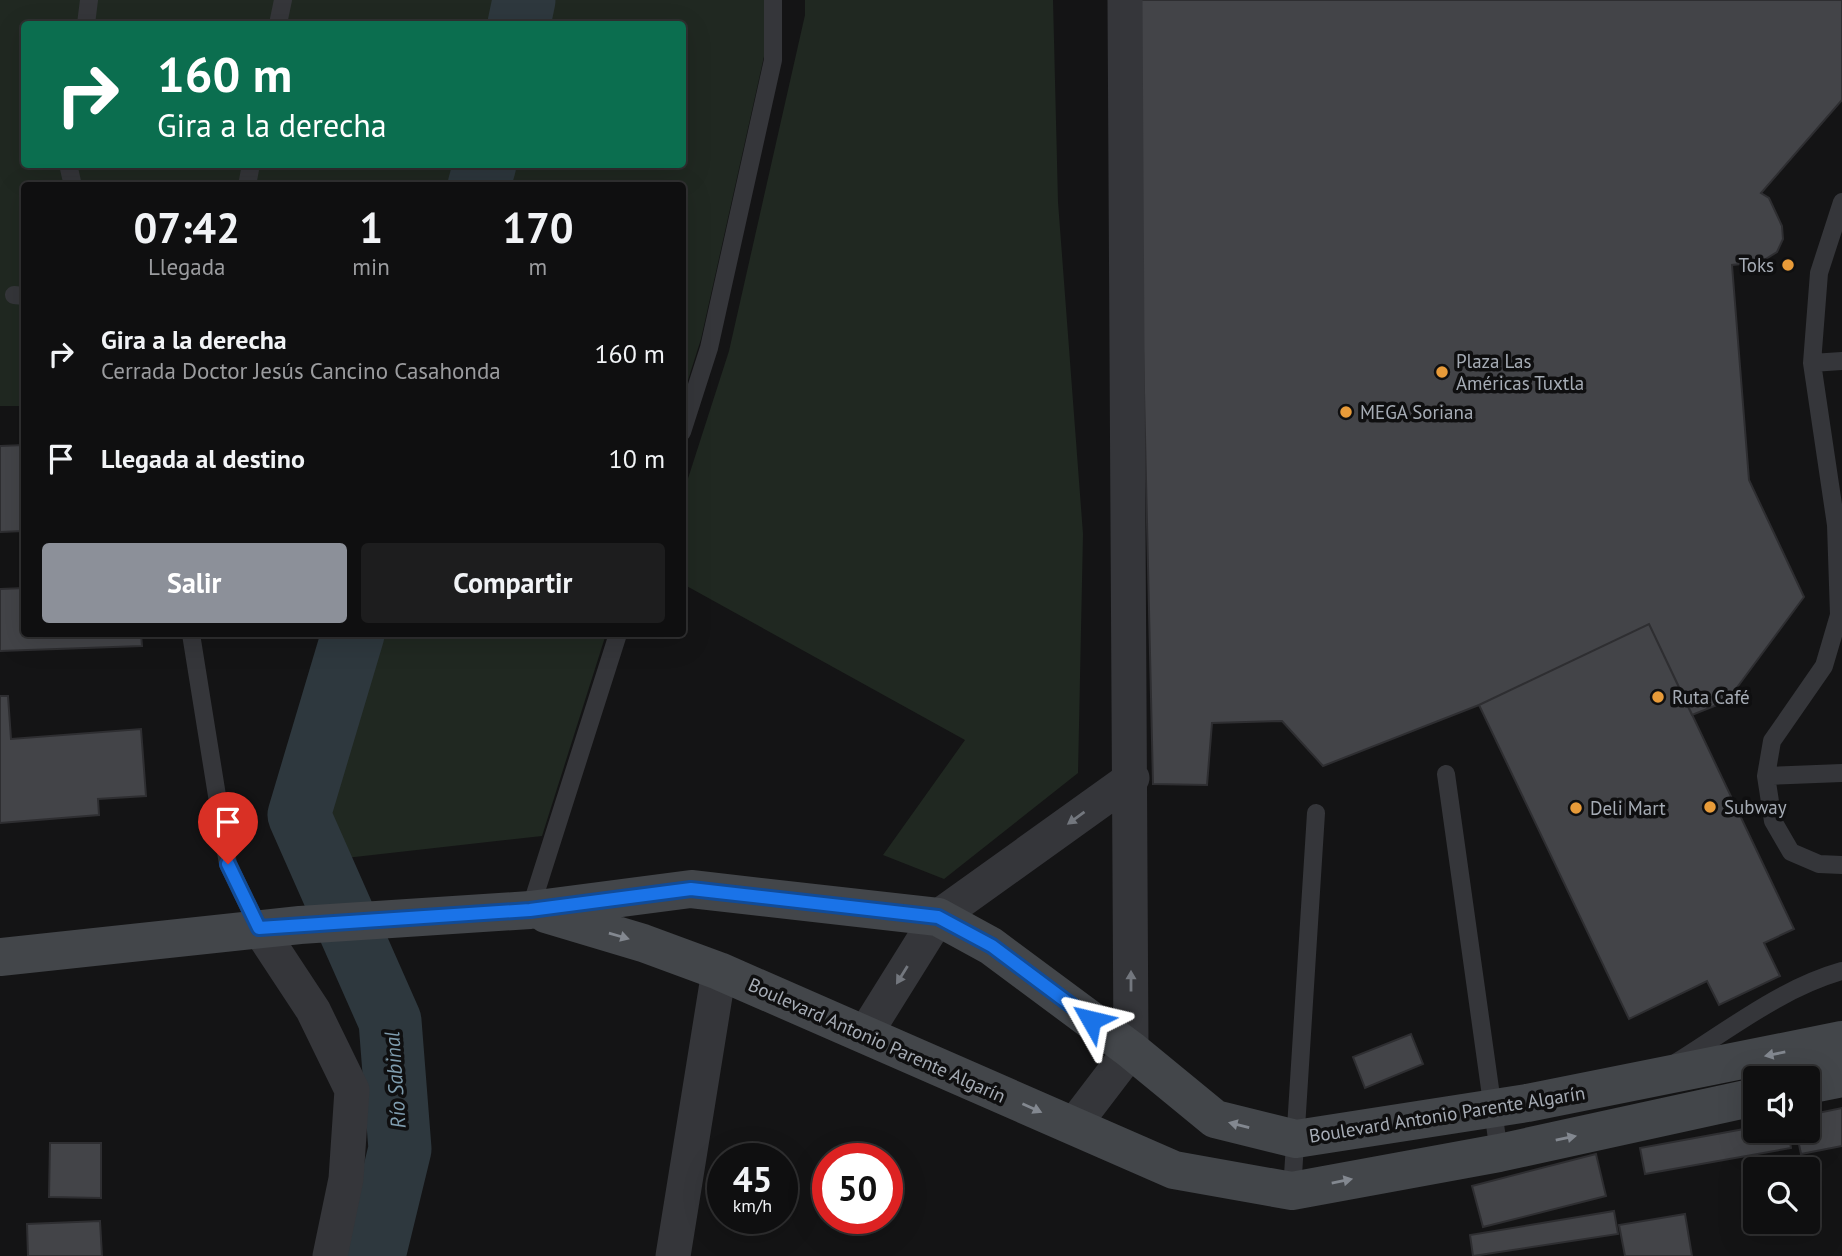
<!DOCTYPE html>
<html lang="es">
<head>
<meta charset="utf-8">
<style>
	:root { --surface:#0f0f10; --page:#1d1d1e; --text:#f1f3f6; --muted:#9b9c9f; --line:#2f2f30; --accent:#8c9099 }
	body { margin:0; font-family:"PT Sans",sans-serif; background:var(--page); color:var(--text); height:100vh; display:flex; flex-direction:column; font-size:26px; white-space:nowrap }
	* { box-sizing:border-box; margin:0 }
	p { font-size:23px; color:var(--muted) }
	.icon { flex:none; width:38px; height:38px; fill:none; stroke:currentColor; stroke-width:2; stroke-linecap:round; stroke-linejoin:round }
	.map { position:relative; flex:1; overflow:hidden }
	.sheet { position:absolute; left:21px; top:182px; width:665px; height:455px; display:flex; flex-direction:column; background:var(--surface); border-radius:7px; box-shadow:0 7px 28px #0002,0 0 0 2px var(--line) }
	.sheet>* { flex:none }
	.hud { position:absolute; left:21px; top:21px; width:665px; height:147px; border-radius:7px; box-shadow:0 7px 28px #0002,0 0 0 2px var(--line); background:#0b6e4f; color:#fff; overflow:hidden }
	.buttons { position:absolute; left:1743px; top:1066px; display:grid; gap:14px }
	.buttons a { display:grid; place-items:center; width:77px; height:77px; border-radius:7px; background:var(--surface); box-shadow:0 7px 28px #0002,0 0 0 2px var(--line); font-size:35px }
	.speed { position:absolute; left:707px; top:1143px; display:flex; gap:14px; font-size:35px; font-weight:700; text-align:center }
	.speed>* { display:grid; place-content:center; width:91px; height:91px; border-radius:50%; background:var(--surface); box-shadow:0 7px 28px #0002,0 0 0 2px var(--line); line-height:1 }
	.speed small { font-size:18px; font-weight:400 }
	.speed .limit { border:10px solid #d22; background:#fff; color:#111 }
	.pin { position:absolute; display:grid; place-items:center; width:60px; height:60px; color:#fff; margin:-72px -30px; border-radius:50% 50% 50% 0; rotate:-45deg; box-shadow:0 0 7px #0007 }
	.pin .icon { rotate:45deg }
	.me { position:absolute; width:77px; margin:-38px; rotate:307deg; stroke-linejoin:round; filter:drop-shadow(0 0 5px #0008) }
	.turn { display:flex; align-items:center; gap:24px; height:147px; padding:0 21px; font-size:32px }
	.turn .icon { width:91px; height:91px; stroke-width:2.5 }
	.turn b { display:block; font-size:49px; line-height:60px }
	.eta { display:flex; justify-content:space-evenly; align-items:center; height:119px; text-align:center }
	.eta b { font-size:42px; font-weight:600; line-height:49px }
	.primary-button { display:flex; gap:14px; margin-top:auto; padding:14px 21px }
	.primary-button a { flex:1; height:80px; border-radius:7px; background:var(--accent); color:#fff; font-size:28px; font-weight:600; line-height:80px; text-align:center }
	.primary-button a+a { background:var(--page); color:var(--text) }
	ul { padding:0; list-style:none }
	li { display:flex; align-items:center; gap:21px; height:105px; padding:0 21px }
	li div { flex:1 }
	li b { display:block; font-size:26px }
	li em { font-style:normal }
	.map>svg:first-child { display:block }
</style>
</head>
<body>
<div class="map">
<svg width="1842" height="1256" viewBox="0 0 1842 1256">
	<rect width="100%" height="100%" fill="#141415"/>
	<!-- green -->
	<path fill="#202821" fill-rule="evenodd" d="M0,0h765v52l-64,287 -18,57 -1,-210h-658v220h-24zM24,24h658v140h-658z
		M805,0h248l5,202 25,332 -5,239 -134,106 -61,-24 82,-115 -282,-156v-90l46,-143 76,-336z
		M353,634h253l-64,202 -223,25 -20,-46z"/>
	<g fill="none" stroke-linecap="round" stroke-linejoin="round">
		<!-- river -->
		<path stroke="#2e383e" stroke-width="63" d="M519,24l5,-24
			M479,186l6,-22
			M353,634l-54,181 91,206 10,128 -26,107"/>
	</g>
	<!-- building -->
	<path fill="#434448" stroke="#2e2e31" stroke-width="2" d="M1135,0h707v100l-81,93 8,5 13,28 1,13 -6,13 -16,10 -29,3 17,215 55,117 -77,104 -35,14 -43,-91 -170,81 -156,61 -41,-45 -70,2 -5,62 -54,-1z
		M24,445v86l-24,1v-86z
		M24,588v46h117l1,12 -142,5v-62z
		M1649,624l145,305 -30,14 16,33 -61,29 -12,-24 -78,38 -150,-314z
		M0,696h8l3,43 130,-10 5,67 -48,3 1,16 -99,8z
		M1411,1034l12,30 -58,24 -12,-31z
		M1842,1108v38l-41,8 -5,-24h12v-15z
		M1755,1127v3h33l3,18 -146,26 -5,-26z
		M50,1143h51v55l-52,-1z
		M1596,1154l10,42 -123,31 -11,-41z
		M1614,1211l4,23 -145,22 -3,-21z
		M1685,1214l7,42h-67l-6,-31z
		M100,1221l2,35h-74l-1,-32z"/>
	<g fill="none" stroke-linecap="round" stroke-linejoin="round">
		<!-- service -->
		<path stroke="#35363a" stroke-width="18" d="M86,24l3,-24
			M278,24l5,-24
			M68,164l5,22
			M247,186l4,-22
			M1842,202l-23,71 -7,90 24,162 3,90 -15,51 -52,75 -6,35 7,45 18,31 28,12 23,1
			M14,295l10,1
			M1812,363l30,-2
			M682,432l27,-84 64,-288v-60
			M191,634l37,230 31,64
			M1446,774l53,379
			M1766,776l76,-3
			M530,910l88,-276
			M1677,1062c53,-33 105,-74 165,-91
			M1292,1191l24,-378"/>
		<!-- minor -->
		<path stroke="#35363a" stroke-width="35" d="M259,928l54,82 39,80 -6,89 -16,77
			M865,1034l73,-117 194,-139
			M1073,1126l58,-76 -6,-1050
			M673,1256l46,-285"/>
		<!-- secondary -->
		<path stroke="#43464a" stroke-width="38" d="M546,914l97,29 76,28 455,199 118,21 207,-38 256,-56
			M0,957l300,-32 230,-15 161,-21 247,28 53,29 140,104 84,69 81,20 231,-36 315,-63
			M1808,1085l34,-7"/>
	</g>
	<!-- one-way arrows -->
	<defs><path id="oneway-solid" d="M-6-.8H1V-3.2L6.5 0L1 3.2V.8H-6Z" transform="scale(1.75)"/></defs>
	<g fill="#73777e">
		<use href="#oneway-solid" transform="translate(1076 818) rotate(144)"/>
		<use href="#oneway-solid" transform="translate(902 975) rotate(122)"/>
		<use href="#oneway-solid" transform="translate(1131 981) rotate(-90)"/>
	</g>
	<g fill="#838890">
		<use href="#oneway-solid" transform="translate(619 936) rotate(16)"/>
		<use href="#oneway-solid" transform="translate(1775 1054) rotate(169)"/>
		<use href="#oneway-solid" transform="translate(1032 1108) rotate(24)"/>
		<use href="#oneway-solid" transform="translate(1239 1125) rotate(-166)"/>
		<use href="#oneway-solid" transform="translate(1566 1138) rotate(-12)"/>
		<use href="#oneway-solid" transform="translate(1342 1181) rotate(-11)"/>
	</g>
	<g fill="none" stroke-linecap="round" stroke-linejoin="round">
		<defs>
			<path id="route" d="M228,864l31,64 271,-18 161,-21 247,28 54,29 99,74"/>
		</defs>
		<!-- route casing -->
		<use href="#route" stroke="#114b97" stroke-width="18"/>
		<!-- route -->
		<use href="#route" stroke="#1a73e8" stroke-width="12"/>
	</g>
	<!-- markers -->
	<g fill="#e89b39" stroke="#0f0f10" stroke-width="2.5">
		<circle cx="1788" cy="265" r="7"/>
		<circle cx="1442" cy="372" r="7"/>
		<circle cx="1346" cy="412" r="7"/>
		<circle cx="1658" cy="697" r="7"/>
		<circle cx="1710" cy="807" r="7"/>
		<circle cx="1576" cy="808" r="7"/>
	</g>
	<g text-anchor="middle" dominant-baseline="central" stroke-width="7" stroke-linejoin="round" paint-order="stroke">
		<!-- poi labels -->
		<g font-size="19" fill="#a6acb5" stroke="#0f0f10" text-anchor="start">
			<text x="1774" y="265" text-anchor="end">Toks</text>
			<text x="1456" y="361">Plaza Las<tspan x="1456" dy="22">Américas Tuxtla</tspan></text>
			<text x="1360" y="412">MEGA Soriana</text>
			<text x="1672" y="697">Ruta Café</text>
			<text x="1724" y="807">Subway</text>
			<text x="1590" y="808">Deli Mart</text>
		</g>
		<!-- street labels -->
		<g font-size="19" fill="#a6acb5" stroke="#0f0f10">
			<text transform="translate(877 1040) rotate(24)">Boulevard Antonio Parente Algarín</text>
			<text transform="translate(1447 1114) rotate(-9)">Boulevard Antonio Parente Algarín</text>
		</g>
		<!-- water labels -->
		<g font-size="21" font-style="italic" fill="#7f9daf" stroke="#0f0f10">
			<text transform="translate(395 1080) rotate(-94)">Río Sabinal</text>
		</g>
	</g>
</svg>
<div class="buttons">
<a><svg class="icon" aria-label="sound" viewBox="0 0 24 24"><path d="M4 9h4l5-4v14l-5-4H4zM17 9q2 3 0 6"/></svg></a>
<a><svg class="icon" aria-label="search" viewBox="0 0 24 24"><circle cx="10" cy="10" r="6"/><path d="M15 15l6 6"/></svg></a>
</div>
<div class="speed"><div>45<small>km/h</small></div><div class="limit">50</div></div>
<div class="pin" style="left:228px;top:864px;background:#d93025"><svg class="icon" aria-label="arrive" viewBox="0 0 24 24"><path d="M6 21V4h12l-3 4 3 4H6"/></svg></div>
<svg class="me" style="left:1091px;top:1020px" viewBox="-20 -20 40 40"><path d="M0-17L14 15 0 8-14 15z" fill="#1a73e8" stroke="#fff" stroke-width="4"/></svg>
<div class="hud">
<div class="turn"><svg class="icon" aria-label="right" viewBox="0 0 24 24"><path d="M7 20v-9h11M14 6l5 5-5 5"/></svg><div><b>160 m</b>Gira a la derecha</div></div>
</div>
<section class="sheet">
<div class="eta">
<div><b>07:42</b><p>Llegada</p></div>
<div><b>1</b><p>min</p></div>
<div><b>170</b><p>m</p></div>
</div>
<ul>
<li><svg class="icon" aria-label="right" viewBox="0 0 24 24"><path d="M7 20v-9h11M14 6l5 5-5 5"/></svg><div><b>Gira a la derecha</b><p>Cerrada Doctor Jesús Cancino Casahonda</p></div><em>160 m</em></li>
<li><svg class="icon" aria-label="arrive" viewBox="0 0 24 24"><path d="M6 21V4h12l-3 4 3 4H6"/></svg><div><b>Llegada al destino</b></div><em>10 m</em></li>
</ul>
<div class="primary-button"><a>Salir</a><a>Compartir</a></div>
</section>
</div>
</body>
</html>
